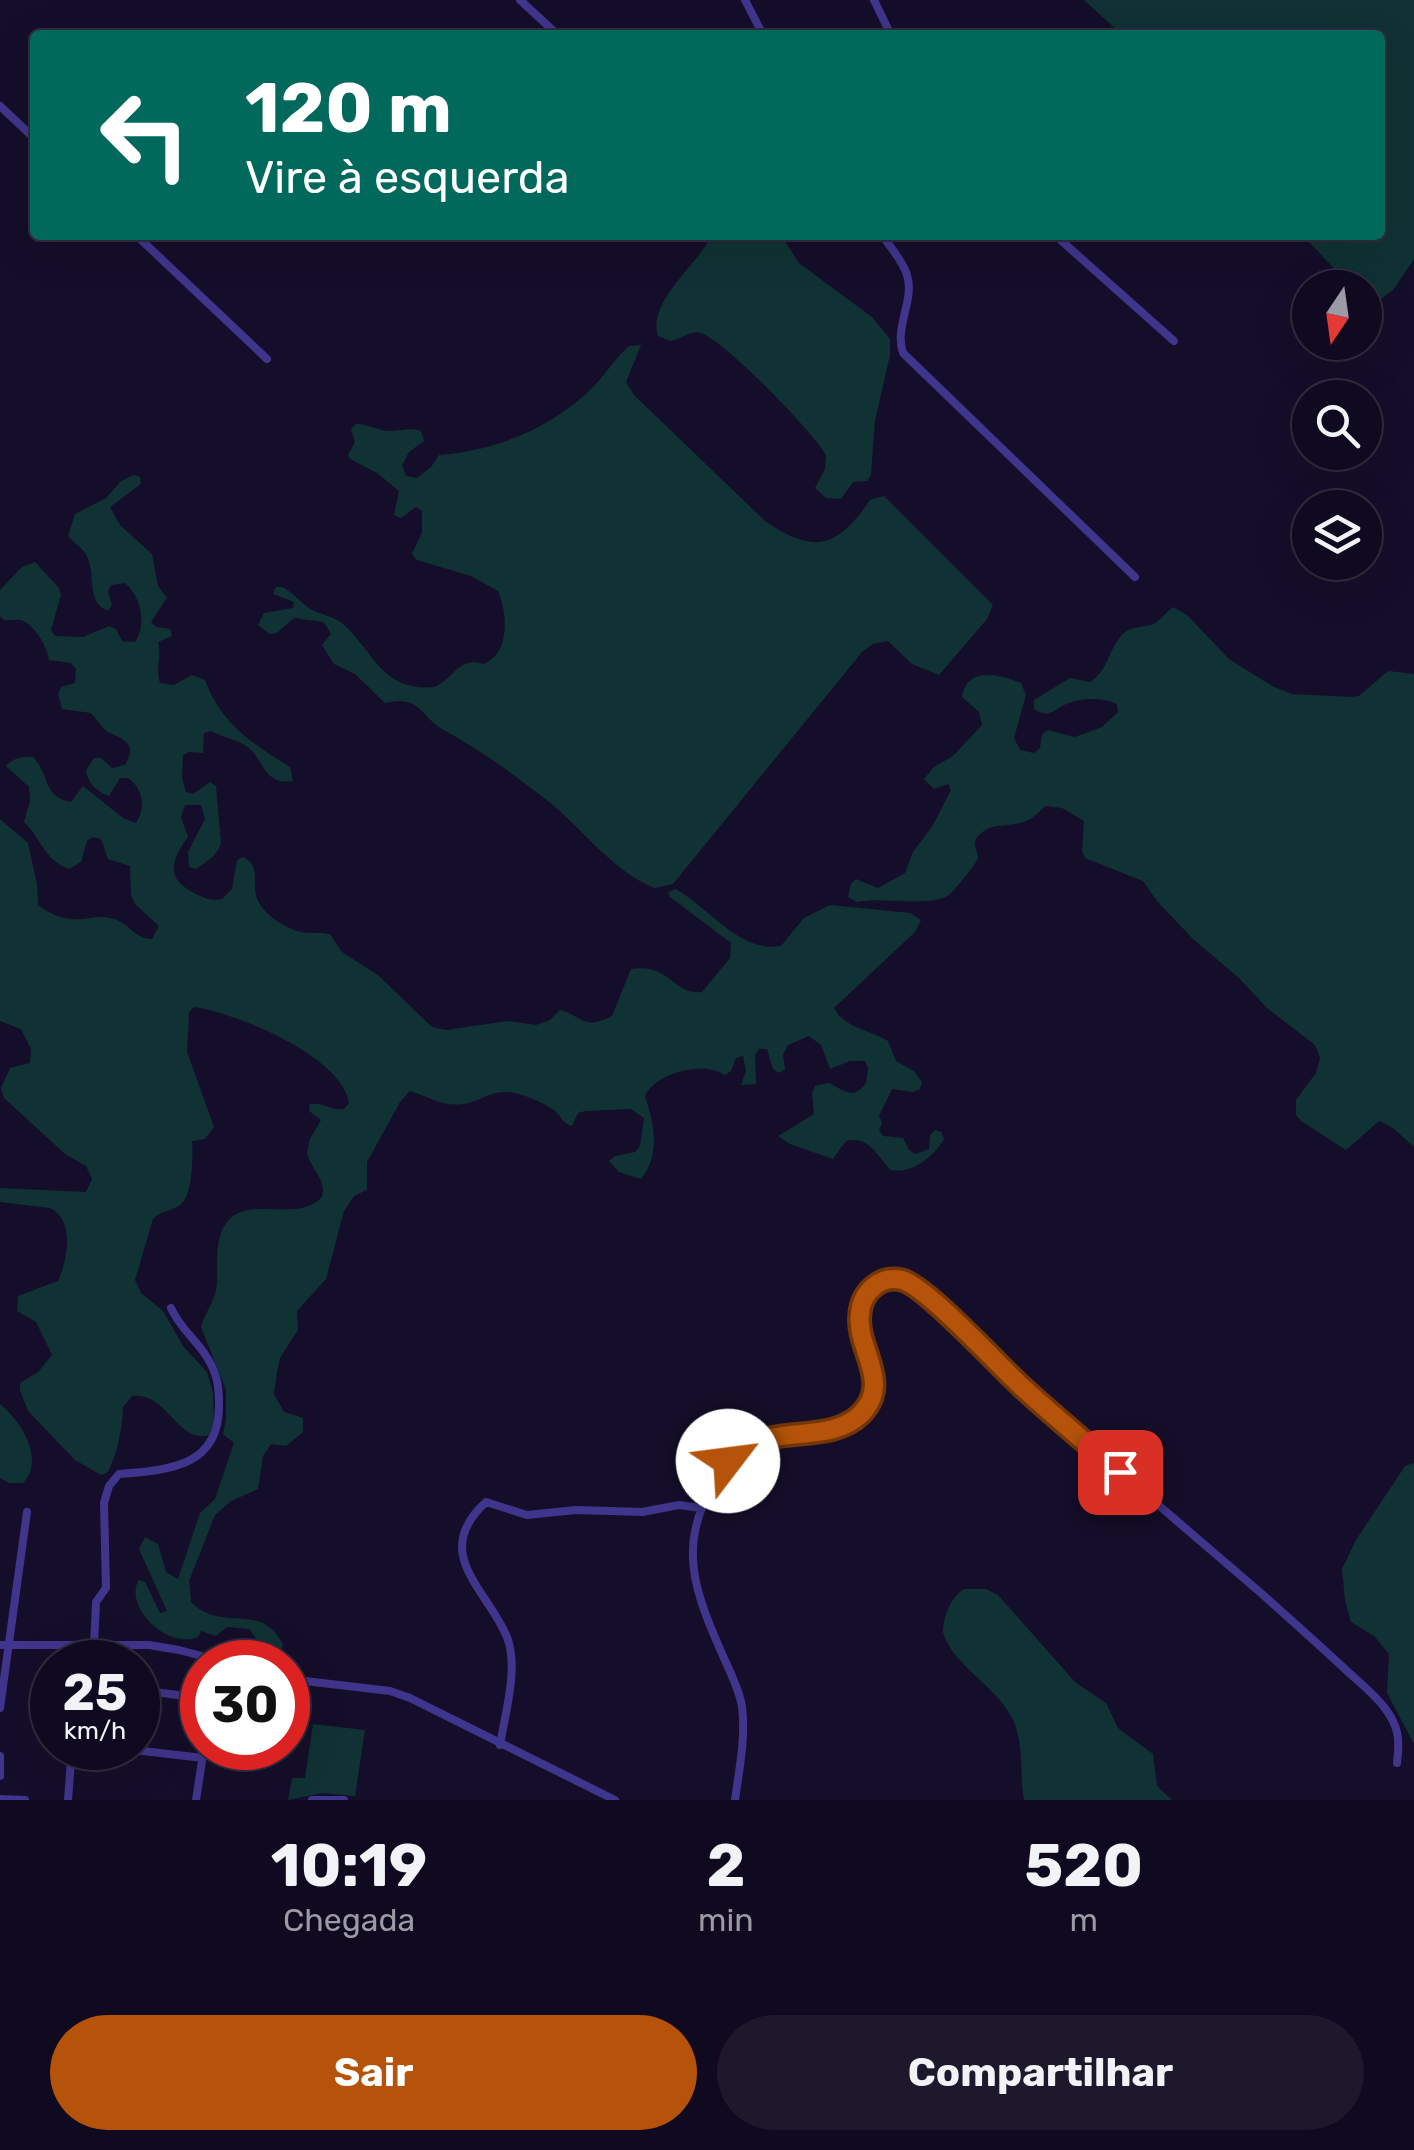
<!DOCTYPE html>
<html lang="pt">
<head>
<meta charset="utf-8">
<style>
	:root { --surface:#100a20; --page:#1e182d; --text:#f1f3f6; --muted:#9c9aa5; --line:#302b3e; --accent:#b45309 }
	body { margin:0; font-family:Rubik,sans-serif; background:var(--page); color:var(--text); height:100vh; display:flex; flex-direction:column; font-size:38px; white-space:nowrap }
	* { box-sizing:border-box; margin:0 }
	p { font-size:32px; color:var(--muted) }
	.icon { flex:none; width:55px; height:55px; fill:none; stroke:currentColor; stroke-width:2; stroke-linecap:round; stroke-linejoin:round }
	.map { position:relative; height:1800px; overflow:hidden }
	.side { display:flex; flex-direction:column; background:var(--surface); flex:1 }
	.side>* { flex:none }
	.hud { position:absolute; left:30px; top:30px; width:1355px; height:210px; border-radius:10px; box-shadow:0 10px 40px #0002,0 0 0 2px var(--line); background:#00695c; color:#fff; overflow:hidden }
	.needle { width:65px; rotate:193deg }
	.controls { position:absolute; left:1292px; top:270px; display:grid; gap:20px }
	.controls a { display:grid; place-items:center; width:90px; height:90px; border-radius:50%; background:var(--surface); box-shadow:0 10px 40px #0002,0 0 0 2px var(--line); font-size:50px }
	.speed { position:absolute; left:30px; top:1640px; display:flex; gap:20px; font-size:50px; font-weight:700; text-align:center }
	.speed>* { display:grid; place-content:center; width:130px; height:130px; border-radius:50%; background:var(--surface); box-shadow:0 10px 40px #0002,0 0 0 2px var(--line); line-height:1 }
	.speed small { font-size:25px; font-weight:400 }
	.speed .limit { border:15px solid #d22; background:#fff; color:#111 }
	.pin { position:absolute; display:grid; place-items:center; width:85px; height:85px; color:#fff; margin:-42px; border-radius:20px; box-shadow:0 5px 15px #0006 }
	.me { position:absolute; width:110px; margin:-55px; rotate:60deg; stroke-linejoin:round; filter:drop-shadow(0 0 8px #0008) }
	.turn { display:flex; align-items:center; gap:35px; height:210px; padding:0 50px; font-size:45px }
	.turn .icon { width:130px; height:130px; stroke-width:2.5 }
	.turn b { display:block; font-size:70px; line-height:85px }
	.eta { display:flex; justify-content:space-evenly; align-items:center; height:170px; text-align:center }
	.eta b { font-size:60px; font-weight:700; line-height:70px }
	.cta { display:flex; gap:20px; margin-top:auto; padding:20px 50px }
	.cta a { flex:1; height:115px; border-radius:60px; background:var(--accent); color:#fff; font-size:40px; font-weight:700; line-height:115px; text-align:center }
	.cta a+a { background:var(--page); color:var(--text) }
	.map>svg:first-child { display:block }
</style>
</head>
<body>
<div class="map">
<svg width="1414" height="1800" viewBox="0 0 1414 1800">
	<rect width="100%" height="100%" fill="#150e2a"/>
	<!-- green -->
	<path fill="#103234" d="M1084,0h330v259l-21,31 -12,9 -16,-3v-8l-13,-1 -50,-52h78v-200h-258z
		M712,235h69l18,28 73,54 18,22v16l-15,66 -4,54 -4,6 -14,1 -12,17 -15,-1 -11,-10 10,-19 1,-14c-14,-24 -101,-114 -125,-122 -11,-3 -20,6 -30,8l-13,-5c-11,-35 40,-71 54,-101z
		M641,345l-15,37 8,13 131,126c50,34 72,27 105,-21l14,-4 109,109 -6,14 -48,56 -27,-11 -24,-23 -15,3 -11,8 -189,232 -18,4c-40,-15 -70,-56 -102,-83 -35,-28 -70,-53 -109,-75 -26,-15 -22,-35 -59,-27l-30,-29 -21,-10 -12,-19 9,-11 -7,-12 -30,-4 -17,15 -7,1 -12,-9 6,-12 29,-5 1,-6 -21,-8 3,-7h7c11,7 20,18 31,24 10,4 20,6 29,13 32,29 39,68 92,63 20,-10 24,-31 49,-23 26,-11 24,-50 14,-73l-27,-15 -54,-16 -5,-6 10,-22v-21l-6,-4 -15,11 -7,-3 5,-24 -22,-18 -27,-14 -2,-4 7,-13 -4,-13 5,-5c12,0 21,6 32,7 12,0 22,-4 33,0l3,10 -15,11 -7,13 4,11 11,2 14,-11 8,-12c58,-5 112,-26 154,-68 13,-13 22,-29 36,-41z
		M134,475l6,2 1,7 -31,23 10,18 32,29 6,32 9,12 -16,24 5,5 14,2 2,7 -14,6c4,15 -3,26 2,41l14,2 18,-10 13,5c16,43 47,64 85,87l3,14c-29,5 -30,-22 -44,-33 -10,-8 -27,-11 -38,-17l-7,2 -1,20 -14,-1 -6,3 -1,23 4,14 7,2 17,-12 6,4 5,57c-3,12 -15,19 -25,26l-7,-2 -1,-15 17,-33 -4,-14h-16l-4,12 7,20c-19,25 -22,44 10,58 9,4 14,6 24,4l10,-10 5,-29 6,-3c20,10 7,28 15,44 6,13 26,26 39,30 11,3 22,1 33,3l12,18 37,24 53,51 14,3 62,-9 28,4 14,-5 10,-10c23,6 23,21 52,6l19,-47c40,-6 41,26 71,23l28,-34 1,-15 -61,-46 -2,-5 8,-3c33,19 64,64 105,57l23,-28 26,-13 80,8 11,7 -6,12 -81,76c10,20 36,22 54,33l8,20 18,10 8,11 -2,7 -7,3 -21,-3 -13,27 3,7 -3,7 4,6 20,2 6,12 6,4 14,-5 1,-14 5,-5 6,2 3,7c-11,18 -31,35 -53,31 -14,-14 -22,-35 -45,-29l-13,18 -43,-15 -12,-8 36,-22 -2,-21 3,-7 14,-3c15,7 24,18 37,0l2,-15 -3,-7h-15l-20,8 -9,-24 -12,-9 -21,9 -5,10 2,14 -6,4 -6,-4 -6,-20h-8l-4,6 1,29 -15,1 5,-14 -3,-15 -7,2 -5,13 -6,4c-21,-14 -69,-3 -80,21 9,27 16,58 -4,83l-22,-7 -10,-11 6,-5 20,-4 5,-6 4,-28 -13,-9 -46,2 -7,2 -6,13c-10,-3 -10,-9 -17,-15 -10,-8 -32,-17 -45,-19 -17,-2 -30,9 -46,12 -22,3 -34,-7 -54,-13l-10,11 -33,60v28l-13,6 -10,15 -18,68 -29,32 1,19 -18,28 -3,14 -3,22 10,18 19,6v14l-17,14 -15,-2 -8,12 -5,33 -27,12 -16,14 -26,66 2,21c31,32 71,-2 92,43l-6,14 -15,2 -5,-6 1,-14 -9,-12 -22,-2 -11,9 -15,-5 -3,6c-32,13 -75,-32 -59,-57l6,2 15,31 7,-2 -28,-62 6,-12 13,7 8,28 12,7 22,-66 15,-14 19,-56 -11,-9 3,-15v-29l-25,-63c4,-15 15,-27 16,-43 1,-19 -3,-46 10,-62 22,-28 70,2 95,-25 5,-18 -11,-27 -15,-44l3,-14 11,-19 -12,-9 1,-7c13,-2 21,7 34,5l5,-6c-7,-47 -113,-90 -155,-96l-5,5 -2,40 27,75 -9,12 -13,2c1,14 1,53 -11,63 -8,8 -19,5 -28,15l-18,61 6,13 22,18 20,35 24,26 6,21 1,29 -5,13c-32,9 -42,-44 -77,-39l-9,11c-1,23 -5,44 -15,65l-7,3 -26,-15 -47,-49 -8,-21v-7l18,-11 14,-17 -16,-33 -19,-11 1,-15 40,-15c10,-22 17,-61 -8,-73l-50,-6v-14l86,4 6,-13 -6,-13 -21,-12 -61,-56 -3,-10 9,-20 20,-5 1,-14 -10,-20 -21,-8v-202l28,24 9,41 1,21c37,28 53,4 79,15 14,6 19,19 35,19l7,-13 -24,-22 -4,-9 -1,-29 -22,-7 -7,-20 -8,-2 -6,4 -6,21 -12,7c-24,-8 -28,-31 -45,-47l6,-21 -1,-14 -23,-21c7,-8 16,-10 27,-9 17,17 9,40 38,45l12,-16 40,32 13,5c10,-15 7,-35 -8,-45h-8l-11,18c-11,-3 -22,-14 -23,-26l8,-12h7l11,10 13,-3c12,-20 1,-25 -15,-32 -8,-4 -13,-14 -19,-20l-29,-4 -4,-15 3,-7 14,-4 1,-14 -5,-6 -22,-3c-2,-14 -14,-35 -28,-40 -6,-1 -11,1 -17,0l-4,-4v-26l22,-23 13,-5 24,26 2,7 -10,35 4,6 28,1 26,-11 7,3 6,12 13,1c12,-17 6,-46 -10,-59l-14,2 -3,7 4,13 -4,6c-24,-10 -10,-38 -23,-58 -4,-6 -12,-11 -17,-17l7,-22 31,-16 15,-17z
		M1173,607l14,8 42,44 43,27 20,8 60,3 7,-1 29,-25 26,3v473l-21,-19 -14,-7 -33,29 -45,-29 -5,-6v-15l20,-27 4,-15 -5,-13 -48,-37 -28,-30 -46,-39 -36,-38 -14,-20 -58,-23 -3,-7 2,-30 -22,-13 -16,-2c-6,4 -11,11 -18,14 -18,9 -35,0 -50,16 -7,9 0,14 0,22 0,4 -25,34 -29,37 -20,13 -67,1 -92,7l-9,-5 3,-13 5,-5 22,9 27,-15 8,-21 20,-27 18,-35 -3,-6 -14,5 -10,-10 10,-12 19,-11 29,-31 -3,-13 -17,-15c5,-31 37,-23 59,-14l5,12 -12,43 6,12 14,3 6,-5 2,-14 6,-4 27,7 27,-10 16,-15 -1,-8c-14,-6 -32,-7 -48,-1 -15,5 -18,17 -35,6v-9l36,-22 20,4c19,-12 18,-33 33,-48 10,-9 20,-6 31,-10 7,-4 12,-12 19,-17z
		M0,1404c20,16 46,55 23,79h-14l-9,-5z
		M1414,1463v281l-27,-51 2,-39 -15,-18 -23,-14 -6,-22 -3,-31 14,-29 49,-74z
		M965,1589h21l12,6 77,87 31,21 12,25 35,26 4,32 15,14h-148c-5,-28 1,-59 -13,-84 -17,-32 -58,-50 -68,-84 0,-14 8,-37 22,-43z
		M313,1724l52,6 -10,66 -33,-3 -34,7 4,-22h13z"/>
	<g fill="none" stroke-linecap="round" stroke-linejoin="round">
		<!-- minor -->
		<path stroke="#40358c" stroke-width="8" d="M520,0l38,35
			M745,0l18,35
			M874,0l17,35
			M0,106l35,33
			M136,235l131,124
			M882,235c8,12 21,26 25,40 8,26 -13,51 -4,78l232,224
			M1055,235l119,106
			M0,1645h149l30,5 45,12
			M94,1646l2,-44 10,-14 -2,-85 5,-17 10,-12c50,-4 101,-7 100,-70 0,-18 -2,-30 -11,-45 -11,-19 -28,-30 -37,-51
			M82,1662l2,-16
			M288,1679l102,12 20,7 205,102
			M138,1690l64,8
			M0,1708l27,-196
			M500,1745c5,-32 19,-77 7,-108 -20,-48 -77,-84 -21,-135l41,13 49,-5 66,2 37,-7 22,3
			M117,1748l86,10
			M0,1756v20
			M0,1799l25,1
			M68,1800l4,-52
			M196,1800l8,-52
			M312,1800h32
			M735,1800c4,-30 11,-63 7,-93 -2,-16 -12,-35 -19,-51 -26,-60 -47,-107 -11,-169 14,-23 23,-37 48,-49 29,-4 71,-2 95,-20 48,-34 -18,-86 13,-125 7,-9 15,-13 26,-13 28,0 107,88 132,110 78,69 157,136 236,204 28,25 56,50 84,76 13,12 28,24 38,37 15,19 16,33 13,56"/>
	</g>
	<g fill="none" stroke-linecap="round" stroke-linejoin="round">
		<defs>
			<path id="route" d="M728,1461c36,-42 98,-13 133,-47 32,-33 -6,-65 -1,-101 2,-21 20,-38 42,-33 24,6 97,86 120,107 32,29 65,57 98,85"/>
		</defs>
		<!-- route casing -->
		<use href="#route" stroke="#753606" stroke-width="25"/>
		<!-- route -->
		<use href="#route" stroke="#b45309" stroke-width="18"/>
	</g>
</svg>
<div class="controls">
<a><svg class="needle" viewBox="-14 -14 28 28"><path d="M0-13l5 13h-10z" fill="#e53935"/><path d="M0 13l5-13h-10z" fill="#9c9aa5"/></svg></a>
<a><svg class="icon" aria-label="search" viewBox="0 0 24 24"><circle cx="10" cy="10" r="6"/><path d="M15 15l6 6"/></svg></a>
<a><svg class="icon" aria-label="layers" viewBox="0 0 24 24"><path d="M12 4l9 5-9 5-9-5zM3 14l9 5 9-5"/></svg></a>
</div>
<div class="speed"><div>25<small>km/h</small></div><div class="limit">30</div></div>
<div class="pin" style="left:1120px;top:1472px;background:#d93025"><svg class="icon" aria-label="arrive" viewBox="0 0 24 24"><path d="M6 21V4h12l-3 4 3 4H6"/></svg></div>
<svg class="me" style="left:728px;top:1461px" viewBox="-20 -20 40 40"><circle r="19" fill="#fff"/><path d="M0-13L10 11 0 6-10 11z" fill="#b45309"/></svg>
<div class="hud">
<div class="turn"><svg class="icon" aria-label="left" viewBox="0 0 24 24"><path d="M17 20v-9H6M10 6l-5 5 5 5"/></svg><div><b>120 m</b>Vire à esquerda</div></div>
</div>
</div>
<section class="side">
<div class="eta">
<div><b>10:19</b><p>Chegada</p></div>
<div><b>2</b><p>min</p></div>
<div><b>520</b><p>m</p></div>
</div>
<div class="cta"><a>Sair</a><a>Compartilhar</a></div>
</section>
</body>
</html>
